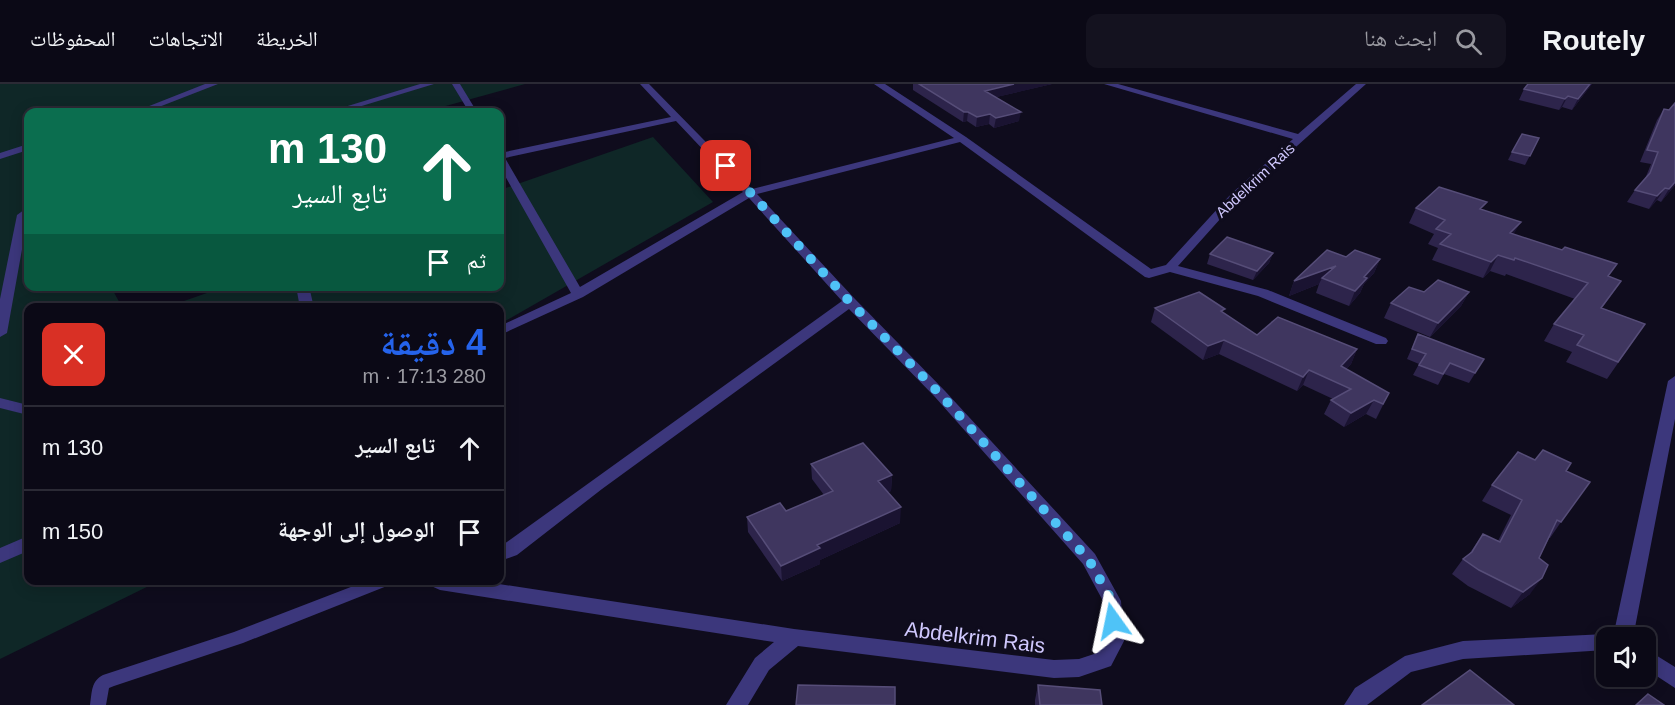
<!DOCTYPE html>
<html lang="ar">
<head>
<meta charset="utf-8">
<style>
	:root { --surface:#0b0916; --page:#14121f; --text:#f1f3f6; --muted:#9a9aa1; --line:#2b2a35; --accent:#2563eb }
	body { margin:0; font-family:Helvetica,"Noto Naskh Arabic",sans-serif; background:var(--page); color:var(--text); direction:rtl; height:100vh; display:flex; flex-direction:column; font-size:22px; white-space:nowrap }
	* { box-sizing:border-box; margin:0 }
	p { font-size:20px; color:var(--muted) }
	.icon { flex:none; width:33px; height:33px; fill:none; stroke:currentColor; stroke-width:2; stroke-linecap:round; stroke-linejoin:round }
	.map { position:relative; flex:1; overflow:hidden; direction:ltr }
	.side { position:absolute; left:24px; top:219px; width:480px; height:282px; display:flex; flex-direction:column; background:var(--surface); border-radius:12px; box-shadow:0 3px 15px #0003,0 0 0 2px var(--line); direction:rtl }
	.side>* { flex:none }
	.hud { position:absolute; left:24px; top:24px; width:480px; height:183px; border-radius:12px; box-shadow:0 3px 15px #0003,0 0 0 2px var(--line); direction:rtl; background:#0b6e4f; color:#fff; overflow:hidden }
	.controls { position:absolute; left:1596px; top:543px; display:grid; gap:12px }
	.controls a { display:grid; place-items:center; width:60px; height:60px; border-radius:12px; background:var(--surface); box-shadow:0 3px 15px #0003,0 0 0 2px var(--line); font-size:30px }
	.pin { position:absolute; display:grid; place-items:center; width:51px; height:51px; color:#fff; margin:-26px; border-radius:12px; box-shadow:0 3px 9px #0006 }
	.me { position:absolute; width:66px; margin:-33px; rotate:348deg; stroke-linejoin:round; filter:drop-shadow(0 0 4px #0008) }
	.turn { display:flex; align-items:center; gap:21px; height:126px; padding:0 18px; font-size:27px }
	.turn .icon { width:78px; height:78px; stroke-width:2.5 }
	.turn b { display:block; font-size:42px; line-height:51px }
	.then { display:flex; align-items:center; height:57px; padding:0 18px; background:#0003; gap:12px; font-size:22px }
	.round { display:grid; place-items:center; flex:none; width:63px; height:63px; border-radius:12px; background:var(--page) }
	.summary { display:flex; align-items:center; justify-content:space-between; height:102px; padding:0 18px }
	h1 { font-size:36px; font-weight:700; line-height:45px; color:var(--accent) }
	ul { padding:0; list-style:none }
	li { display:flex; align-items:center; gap:18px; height:84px; padding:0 18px; border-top:2px solid var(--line) }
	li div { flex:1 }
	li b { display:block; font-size:22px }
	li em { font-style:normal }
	header { display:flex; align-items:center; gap:36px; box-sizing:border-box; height:84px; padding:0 30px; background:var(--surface); border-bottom:2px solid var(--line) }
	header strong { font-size:28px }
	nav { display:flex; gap:33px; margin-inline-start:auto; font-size:21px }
	.search { width:420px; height:54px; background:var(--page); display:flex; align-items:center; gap:15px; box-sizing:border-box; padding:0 21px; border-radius:12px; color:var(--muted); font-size:22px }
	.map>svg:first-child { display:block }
</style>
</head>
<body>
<header>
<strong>Routely</strong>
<div class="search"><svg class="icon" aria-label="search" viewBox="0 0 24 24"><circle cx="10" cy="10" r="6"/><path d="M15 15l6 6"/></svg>ابحث هنا</div>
<nav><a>الخريطة</a><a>الاتجاهات</a><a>المحفوظات</a></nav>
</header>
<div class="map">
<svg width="1675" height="621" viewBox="0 0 1675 621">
	<rect width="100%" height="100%" fill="#0f0c1d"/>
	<!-- green -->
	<path fill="#0f2727" d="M0,0h525l-101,28h-396v174l83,1 11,20 -94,1v272l131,1 -159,78z
		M653,53l60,65 -213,122v-16h-336l60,-21 276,-1v-96z"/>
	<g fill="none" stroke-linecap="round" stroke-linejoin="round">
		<!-- lane -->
		<path fill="#3c377c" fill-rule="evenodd" d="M369,496h25l-2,4 -149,59 -129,43 -5,2 -3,17h-16c2,-13 1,-24 13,-30l131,-43z"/>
		<!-- street -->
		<path fill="#3c377c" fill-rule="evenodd" d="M205,0h13l-72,28h-12z
			M420,0h14l-92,28h-14z
			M452,0h8l17,28h-8z
			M640,0h9l103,105 202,-51 -80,-54h11l81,53 185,132 15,-4 65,-71 62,-55 -189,-55h14l180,50 58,-50h10l-127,114 -61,68 90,24 118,48 2,3 -2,3h-10l-118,-48 -88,-24 -21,6 -4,-1 -185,-135 -203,52 98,105 90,92 150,163 26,47 3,40 -13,25 -32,11 -25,1 -256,-32 -29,24 -21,35h-22l29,-47 19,-16 -334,-52 -11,-5 -2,-5h46l321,49 260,31 25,-1 18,-6 7,-13 -1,-39 -20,-37 -148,-167 -86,-88 -247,180 -85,66 -17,6v-14l342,-246 -93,-103 -166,99 -83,38v-9l71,-33 -71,-126v-14l171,-36zM676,37l67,71 -163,95 -75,-129z
			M28,60v6l-28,9v-6z
			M28,123v9l-21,117 -7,4v-38l17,-84z
			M296,202h13l5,22h-14z
			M1675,292v43l-42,219h-27v12l-143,9 -52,13 -44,33h-23l11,-17 50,-32 58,-15 143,-7 7,3 55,-256z
			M0,314l28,7v10l-28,-7z
			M28,452v15l-28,12v-15z
			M1646,565l29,18v21l-29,-19z"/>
	</g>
	<!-- wall -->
	<path fill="#2d244b" d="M913,0h139l-56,13 23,24 -25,7 -5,-4 -13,3 -9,-6 -4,1 -50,-32z
		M1592,0l-20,26 -10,-3 -3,3 -40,-10 5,-11z
		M1675,19v82l-14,17 -4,-2 -8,9 -22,-7 8,-12 10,-11 6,-15 -11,-2 17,-42 7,-11 5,1z
		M1539,54l-14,27 -17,-5 4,-8z
		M1416,124l67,2 31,25 95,42 12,4 -19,27 43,16 -38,55 -41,-17 6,-10 -28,-11 10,-17 21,-25 -69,-25 -1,2 -15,-5 -7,7 -51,-18 6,-12 -10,-4 6,-10 -25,-11z
		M1273,169l-4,10 -16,17 -46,-16 3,-10z
		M1346,173l34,2 -6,14 -10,11 -4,9 -11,13 -33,-13 3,-9 -30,12 5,-15z
		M1424,208h45l-8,14 -31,31 -46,-19 7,-15z
		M1155,224l69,5 33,22 100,14 -6,15 -5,5 43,24 -13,26 -10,-5 -22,13 -20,-13 7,-14 2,-1 -30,-14 -6,6 -78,-37 -16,6 -52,-38z
		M1418,250l66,25 -15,24 -25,-9 -6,11 -25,-10 6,-11 -12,-5z
		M1535,376l31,11 -5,51 -11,16h-1l-10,20 -9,36 -19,14 -43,-22 -16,-12 11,-15 6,-5 14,-20 15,7 13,-26 -29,-14 10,-16z
		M811,380l81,11 -1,16 -3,1 12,31 -80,37v4l-38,17 -34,-49 -1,-15 39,-6 38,-16 -12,-16z
		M1038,601l64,20h-67v-5z"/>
	<!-- shaded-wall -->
	<path fill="#1a1331" d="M1014,0h38l-68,16 1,-9z
		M1590,0h2l-20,26 6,-11z
		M1568,12l-6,11 -3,3 6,-11z
		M964,28h4l-1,9 -4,1z
		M1021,28l-2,9 -25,7 2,-10z
		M990,30l-1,10 -13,3 1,-10z
		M1675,98v3l-2,3 -12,14 8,-13z
		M1665,104l-8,12 -8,9 8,-13z
		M1521,138l-9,15 -2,-4z
		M1273,169l-4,10 -16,17 4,-9z
		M1498,171l-8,16 -7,7 8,-16z
		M1380,175l-6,14 -10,11 -4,9 -11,13 6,-15 9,-14z
		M1336,182l-14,12 -3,6 -30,12 5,-15z
		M1621,197l-11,16 -20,27 11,-16z
		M1469,208l-8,14 -31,31 8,-14z
		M1224,256l-5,14 -16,6 5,-14z
		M1357,265l-6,15 -16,16 6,-14z
		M1309,286l-6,15 -6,6 6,-14z
		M1374,316l-8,14 -22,13 7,-14z
		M892,391l-1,16 -13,6v-16z
		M901,423l-1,16 -80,37v4l-38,17 -1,-15 36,-21z
		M1542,494l-12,16 -19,14 12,-16z"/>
	<!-- building -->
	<path fill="#3f365f" stroke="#564d78" stroke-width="1.5" d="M919,0h95l-29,7 36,21 -25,6 -6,-4 -13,3 -9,-5h-4z
		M1528,0h62l-12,15 -10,-3 -3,3 -41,-10z
		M1675,19v79l-6,7 -4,-1 -8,8 -22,-6 15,-17 8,-21 -11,-2 17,-41 5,1z
		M1522,50l17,4 -9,18 -18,-4z
		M1439,103l48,15 -7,7 41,13 -11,11 52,17 3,-3 52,17 -9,12 13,5 -20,27 44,16 -27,38 -41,-17 7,-10 -30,-11 34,-41 -73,-25 -1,2 -16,-5 -7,7 -51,-18 11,-10 -15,-5 9,-9 -29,-12z
		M1227,153l46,16 -16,18 -47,-17z
		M1327,166l19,7 9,-7 25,9 -16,18 3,1 -12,13 -33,-13 14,-12 -42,15z
		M1438,196l31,12 -31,31 -47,-20 18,-16 15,5z
		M1199,208l26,17 -4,2 36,24 21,-18 79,32 -16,17 48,27 -6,11 -9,-4 -23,13 -20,-13 20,-11 -42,-19 -6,7 -79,-37 -16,6 -53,-38z
		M1418,250l66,25 -9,14 -25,-10 -7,11 -24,-9 7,-11 -14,-5z
		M863,359l29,32 -14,6 23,26 -84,38 3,3 -39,18 -34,-49 33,-14 6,8 47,-20 -22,-27z
		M1543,366l28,13 -5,8 24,11 -29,40 -4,-2 -18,38 9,7 -6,13 -19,14 -44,-22 -16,-11 9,-7 11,-18 17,8 22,-42 -30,-15 26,-33 17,8z
		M1470,586l44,35h-92z
		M798,601l97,2v18h-99z
		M1038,601l62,5 2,15h-62z
		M1648,610l16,11h-28z"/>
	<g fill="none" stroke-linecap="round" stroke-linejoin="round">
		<!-- route -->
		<path stroke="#4fc3f7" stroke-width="10" stroke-dasharray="0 18" d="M726,82l124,136 90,92 149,166 23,41 1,20"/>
	</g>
	<g text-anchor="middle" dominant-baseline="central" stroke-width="6" stroke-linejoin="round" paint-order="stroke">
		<!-- far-street labels -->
		<g font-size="15" fill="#d0c8fe" stroke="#0f0c1d">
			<text transform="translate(1255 96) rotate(-43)">Abdelkrim Rais</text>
		</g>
		<!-- near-street labels -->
		<g font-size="21" fill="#d0c8fe" stroke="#0f0c1d">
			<text transform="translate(975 553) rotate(7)">Abdelkrim Rais</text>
		</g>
	</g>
</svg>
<div class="controls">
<a><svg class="icon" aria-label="sound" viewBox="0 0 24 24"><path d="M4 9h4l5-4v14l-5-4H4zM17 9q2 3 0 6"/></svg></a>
</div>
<div class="pin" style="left:726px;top:82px;background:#d93025"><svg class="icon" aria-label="arrive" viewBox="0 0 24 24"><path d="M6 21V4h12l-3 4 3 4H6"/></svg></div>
<svg class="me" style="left:1113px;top:537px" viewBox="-20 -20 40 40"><path d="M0-17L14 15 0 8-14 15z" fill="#4fc3f7" stroke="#fff" stroke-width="4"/></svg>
<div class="hud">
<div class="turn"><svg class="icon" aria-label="ahead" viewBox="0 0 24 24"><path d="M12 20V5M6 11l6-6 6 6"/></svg><div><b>130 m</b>تابع السير</div></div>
<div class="then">ثم<svg class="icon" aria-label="arrive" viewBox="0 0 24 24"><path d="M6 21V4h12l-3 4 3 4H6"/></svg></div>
</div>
<section class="side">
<div class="summary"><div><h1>4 دقيقة</h1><p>280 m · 17:13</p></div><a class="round" style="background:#d93025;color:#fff"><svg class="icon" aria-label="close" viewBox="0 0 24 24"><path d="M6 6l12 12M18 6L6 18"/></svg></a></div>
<ul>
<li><svg class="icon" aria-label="ahead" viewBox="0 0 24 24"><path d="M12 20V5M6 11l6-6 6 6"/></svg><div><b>تابع السير</b></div><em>130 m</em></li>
<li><svg class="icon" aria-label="arrive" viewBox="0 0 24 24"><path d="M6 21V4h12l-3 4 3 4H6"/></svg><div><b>الوصول إلى الوجهة</b></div><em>150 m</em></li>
</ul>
</section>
</div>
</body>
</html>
